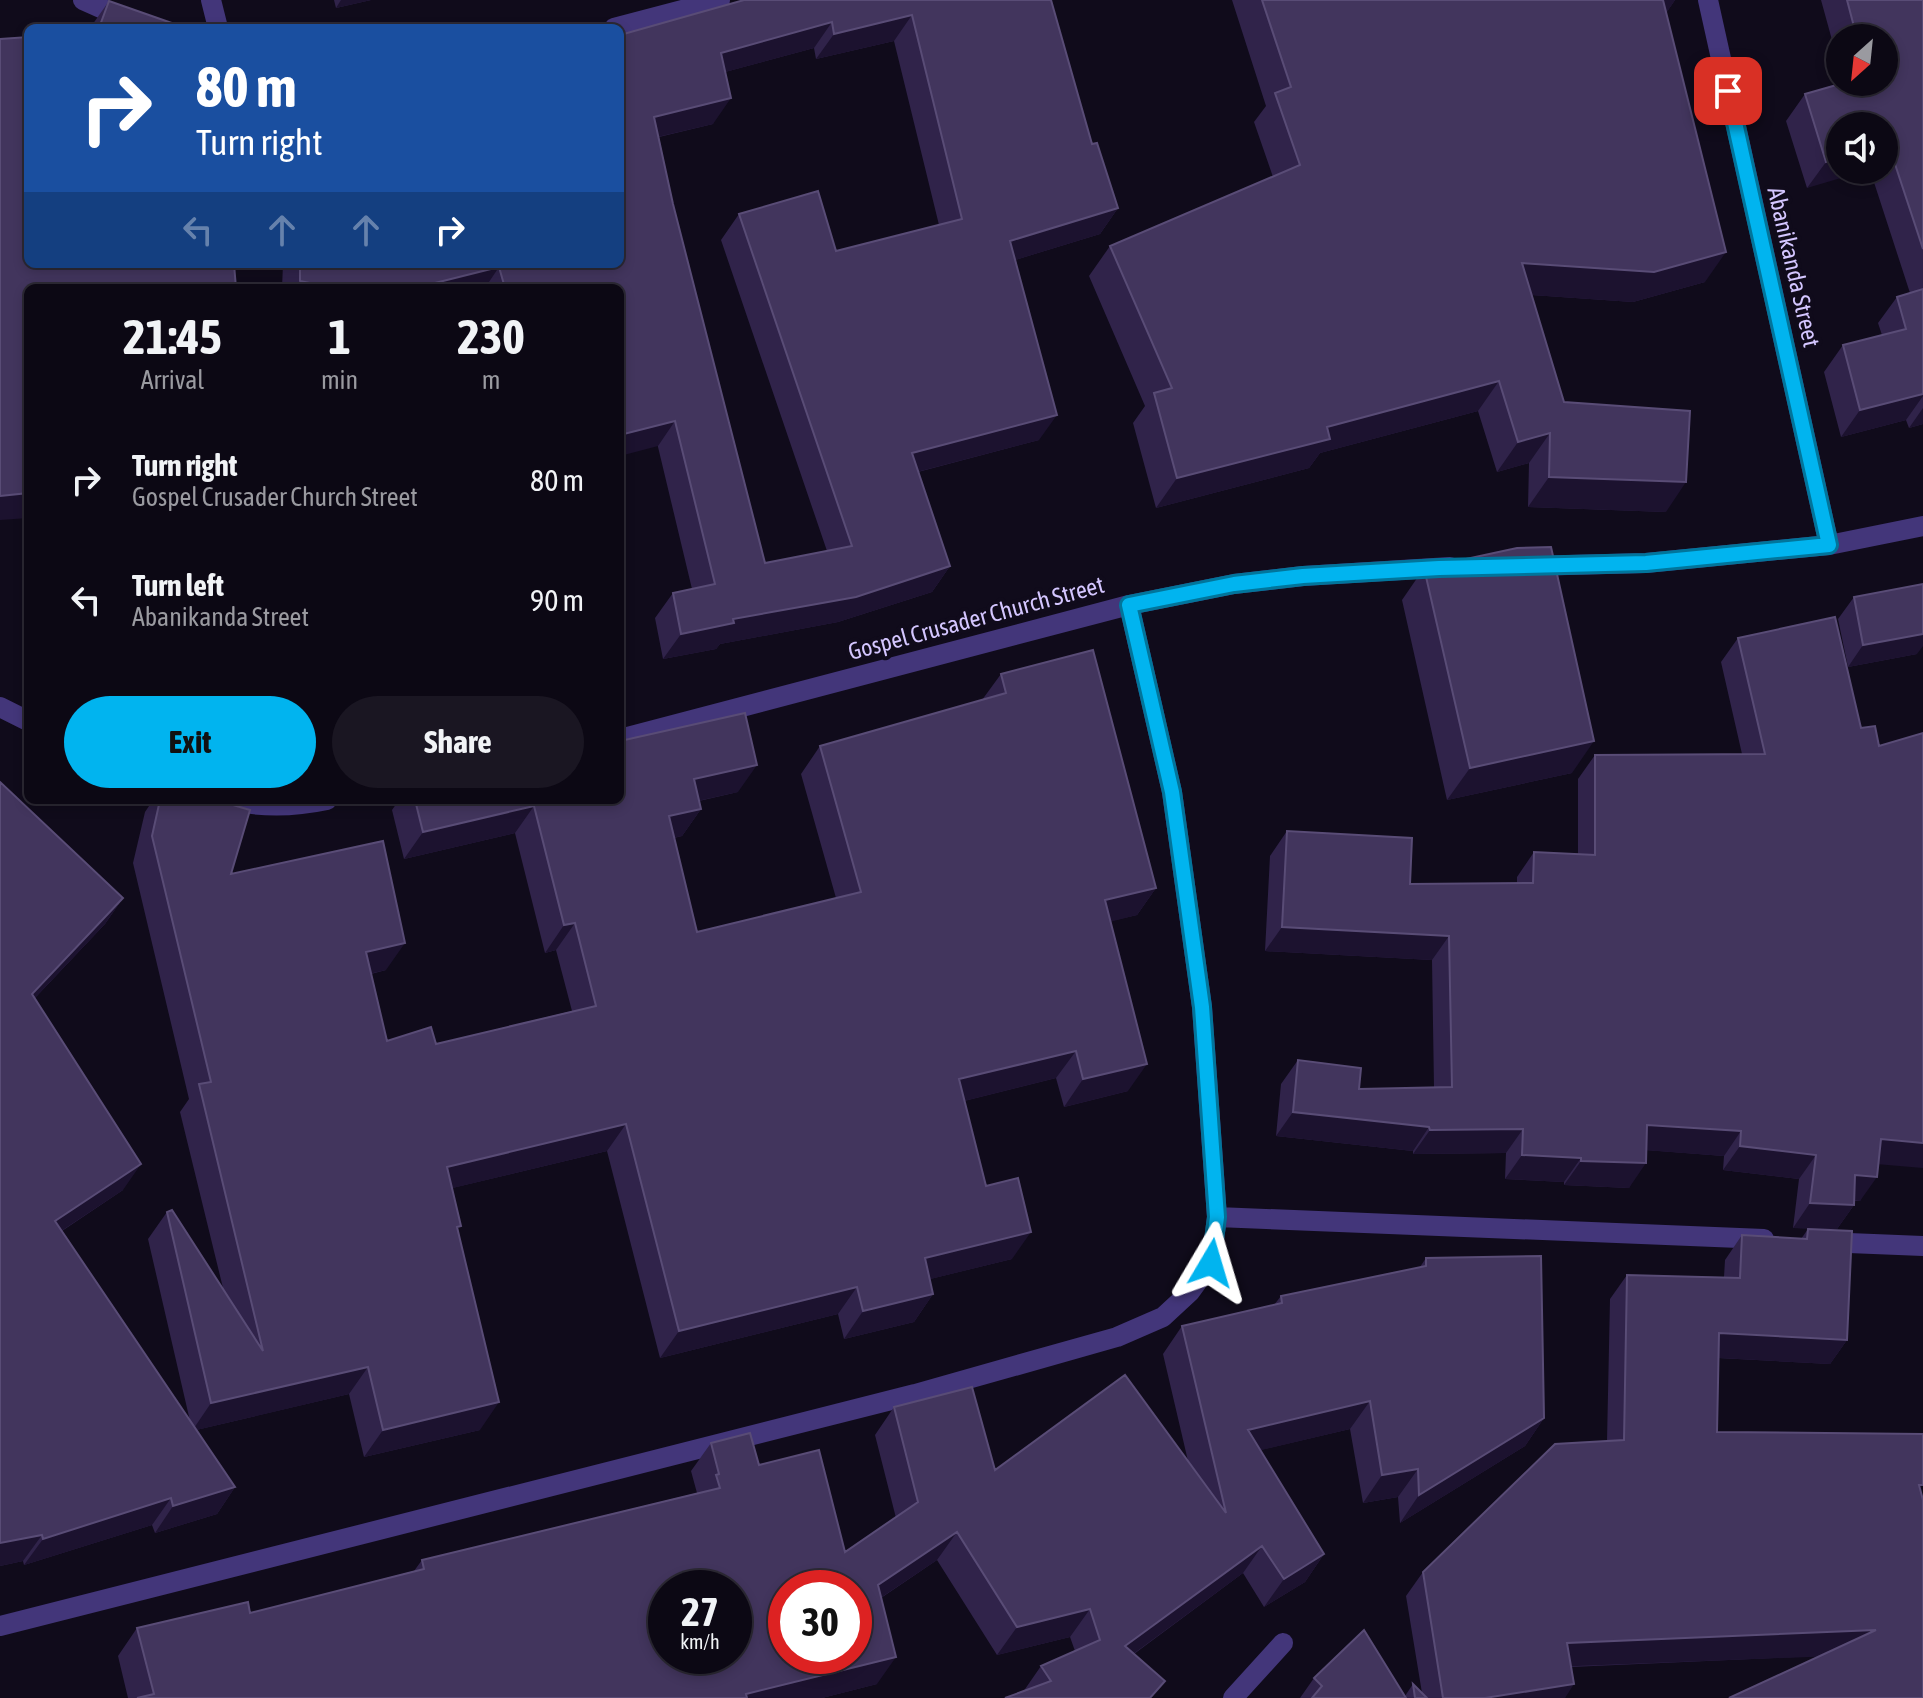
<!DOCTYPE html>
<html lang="en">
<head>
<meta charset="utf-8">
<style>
	:root { --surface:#0c0814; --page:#1a1622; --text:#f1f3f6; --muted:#9a9aa0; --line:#2c2934; --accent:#01b4ef }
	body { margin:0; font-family:"Asap Condensed",sans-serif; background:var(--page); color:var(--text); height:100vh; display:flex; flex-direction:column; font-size:30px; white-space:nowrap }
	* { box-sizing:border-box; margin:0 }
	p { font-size:26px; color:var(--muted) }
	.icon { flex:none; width:44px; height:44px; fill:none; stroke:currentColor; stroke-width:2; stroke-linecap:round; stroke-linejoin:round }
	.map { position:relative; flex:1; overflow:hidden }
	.drawer { position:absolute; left:24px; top:284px; width:600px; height:520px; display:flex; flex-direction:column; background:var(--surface); border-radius:12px; box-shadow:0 4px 12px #0003,0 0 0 2px var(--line) }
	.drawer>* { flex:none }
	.banner { position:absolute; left:24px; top:24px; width:600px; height:244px; border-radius:12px; box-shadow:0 4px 12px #0003,0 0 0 2px var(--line); background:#1a4fa0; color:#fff; overflow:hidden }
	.needle { width:52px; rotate:207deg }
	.fabs { position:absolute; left:1826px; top:24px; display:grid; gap:16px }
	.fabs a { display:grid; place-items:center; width:72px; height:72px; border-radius:50%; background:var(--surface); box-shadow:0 4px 12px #0003,0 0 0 2px var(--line); font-size:40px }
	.speed { position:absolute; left:648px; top:1570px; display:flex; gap:16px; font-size:40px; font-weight:700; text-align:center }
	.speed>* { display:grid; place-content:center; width:104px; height:104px; border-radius:50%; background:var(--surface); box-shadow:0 4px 12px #0003,0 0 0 2px var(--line); line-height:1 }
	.speed small { font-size:20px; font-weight:400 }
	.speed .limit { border:12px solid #d22; background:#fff; color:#111 }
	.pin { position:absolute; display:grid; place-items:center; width:68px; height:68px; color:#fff; margin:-34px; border-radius:16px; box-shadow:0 4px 12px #0006 }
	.me { position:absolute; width:88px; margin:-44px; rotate:7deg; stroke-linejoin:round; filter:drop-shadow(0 0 6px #0008) }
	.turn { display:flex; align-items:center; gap:28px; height:168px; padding:0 40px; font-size:36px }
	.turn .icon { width:104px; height:104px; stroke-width:2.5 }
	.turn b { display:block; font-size:56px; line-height:68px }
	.lanes { display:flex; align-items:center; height:76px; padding:0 40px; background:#0003; justify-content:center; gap:40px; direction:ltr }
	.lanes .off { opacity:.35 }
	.eta { display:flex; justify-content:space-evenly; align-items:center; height:136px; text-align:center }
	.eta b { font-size:48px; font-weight:700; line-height:56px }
	.cta { display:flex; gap:16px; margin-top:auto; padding:16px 40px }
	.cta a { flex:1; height:92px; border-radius:48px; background:var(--accent); color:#111; font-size:32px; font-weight:700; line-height:92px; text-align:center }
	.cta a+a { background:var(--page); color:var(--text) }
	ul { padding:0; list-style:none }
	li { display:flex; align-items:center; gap:24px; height:120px; padding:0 40px }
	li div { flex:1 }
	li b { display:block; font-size:30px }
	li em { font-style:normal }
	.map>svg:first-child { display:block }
</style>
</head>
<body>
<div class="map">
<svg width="1923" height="1698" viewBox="0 0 1923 1698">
	<rect width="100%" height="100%" fill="#100b1b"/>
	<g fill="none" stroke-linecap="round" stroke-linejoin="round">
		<!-- minor -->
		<path stroke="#43367a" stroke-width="20" d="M83,0l63,28
			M211,0l7,28
			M1708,0l121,545
			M614,28l106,-28
			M1530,566l116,-3 183,-18 94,-19
			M0,707l28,14
			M620,739l509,-134 105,-21 69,-8 147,-9
			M229,800c33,8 65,7 98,0
			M1217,1217l547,22
			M1824,1242l99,4
			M0,1626l915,-232 202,-57 46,-20 27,-25 21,-29 6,-46 -15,-210 -30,-215 -43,-187
			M1233,1698l50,-55"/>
	</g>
	<!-- wall -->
	<path fill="#30234a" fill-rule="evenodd" d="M334,0h37l-35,8z
		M1051,0l41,144 26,64 -18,26 -85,26 24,180 -121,32 32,94 -18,26 -94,30 -118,22 -4,5 -53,10 -8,-41 18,-25 19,-4 -72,-301h-338l1,-24h337v-229zM894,41l45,184 -103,26 -97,-37 -18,26 106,311 -62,12 -92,-359 -14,-67 54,-13 12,-52 89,-24 2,11z
		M1232,0h443l-9,13 39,269 -72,20 -101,-7 32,107 102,110 -138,-5 1,-44 -32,9 -19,-61 -158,42 -11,15 -153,40 -23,-85 12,-17 -56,-130 21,-30 163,-69 -19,-55 12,-16z
		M1821,0h102v424l-14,4 -3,-8 -65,17 -17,-65 19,-27 39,-10 -4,-12 19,-26 13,-4 -40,-123h14v-44l-44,44 -33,18 -21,-67 19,-27 39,-12h40v-44h-44v31z
		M109,1l77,27h-96z
		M1424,568l148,205 -125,27 -45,-200z
		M1854,597l63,57 -69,13 -10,-48z
		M1738,638l140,526 -18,37h-6v4l-17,24 -44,-1 6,-49 -76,-9 1,-14 -78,-6 -17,38 -65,-3v-3l-59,-3 1,-26 -93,1v-3l-137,-15 5,-52 17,-24 61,29 75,-2 -2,-127 -167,-9 5,-95 17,-25 123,53 107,-1v-6l17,-25 44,2v-75l17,-24 147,-1 -21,-92z
		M1001,674l155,214 -19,27 -26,6 17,170 -64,16 -8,-29 -92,23 22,85 26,73 -82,20 3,15 -19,28 -70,17 -6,-25 -178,44 -53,-207 -155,37 28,242 -116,27 -15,-63 -153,36 39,57 -18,27 -62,19 -3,-8 -128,40 -1,-4 -23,5v-784l123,116 -18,26 -71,75 89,191 -61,41 128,190 -42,-182 19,-27 56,76 -43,-176 9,-13 -56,-236 12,-51 8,-12h63l15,74 155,96 -15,4 16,67 49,3 136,-33 -16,-61 -11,3 -30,-120 -111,26 -12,-49 7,-10h221l118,-8 -39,9 2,8 -19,27 -8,2 23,94 139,-34 -35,-124 19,-28 162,-46z
		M1808,1229l39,111 -17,24 -112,-6 -1,74 103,224 -249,11 -6,31h-265l14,-20 91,18 8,-12 9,9 -16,-97 17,-24 184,-131 3,-142 17,-24 97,2 1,-17 17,-25 59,4z
		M1426,1258l118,160 -19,28 -125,77 -2,-26 -35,6 -13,-74 -90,21 64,104 -19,28 -41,25 -21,-34 -109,81 -111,38 18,-26 34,-15 -5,-14 -73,18 -60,-95 -56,38 -4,86 -55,14h-694l-10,-42 19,-28 113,-15 164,-42 8,-11 275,-67 -6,-22 20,-28 48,22 86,87 51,-34 -21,-83 19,-28 101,63 193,-9 -25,-107 19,-28 92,-21 7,-9 139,-29z"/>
	<!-- shaded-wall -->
	<path fill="#1c122f" d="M341,0h30l-35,8z
		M1662,0h13l-16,24z
		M912,15l-18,26 -78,18 18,-25z
		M832,22l-18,26 -111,30 18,-25z
		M731,98l-18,26 -77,18 18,-25z
		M1840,157v13h28l-61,18 19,-26z
		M1118,208l-18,26 -108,33 18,-26z
		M1726,252l-21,30 -72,20 -132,-9 21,-30z
		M499,267l-14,21h-70z
		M300,281l34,7h-39z
		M1499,381l-21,30 -158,42 -11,15 -153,40 21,-30 150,-51z
		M1923,394v2l-17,24 -65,17 19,-27z
		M1923,408v16l-14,4z
		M1057,415l-18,25 -145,38 18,-25z
		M675,421l-17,25 -38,10v-21z
		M1550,433l-21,30 -32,9 21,-30z
		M1549,477l137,5 -20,30 -138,-5z
		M28,493v25l-28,2v-24z
		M950,566l-18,26 -94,30 -118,22 -4,5 -53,10 18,-25 52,-15z
		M1923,634v12l-6,8 -69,13 15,-22z
		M1594,741l-22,32 -125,27 23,-32z
		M757,765l-19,27 -63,14 19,-27z
		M534,806l-19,27 -111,26 19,-27z
		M701,809l-19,27 -32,7 19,-27z
		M1156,888l-19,27 -51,13 19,-28z
		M123,898l-18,26 -92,97 19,-27z
		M575,923l-19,27 -11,3 19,-28z
		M1282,927l167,9 -17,24 -167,-9z
		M405,943l-19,27 -39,9 19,-27z
		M1076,1051l-20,27 -116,29 19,-28z
		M1147,1064l-19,27 -64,16 19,-28z
		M1293,1112l136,15 -16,24 -137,-15z
		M626,1124l-19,27 -179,43 19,-27z
		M1647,1125l94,6 -17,25 -94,-7z
		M1523,1129l-17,24 -93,1 17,-24z
		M1881,1139l42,4v25l-59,-5z
		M1740,1146l76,9 -17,24 -76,-9z
		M1522,1155l59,3 -17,24 -59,-3z
		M1581,1161l65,2 -17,25 -65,-3z
		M141,1164l-18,26 -86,57 18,-26z
		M1855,1175l22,2 -17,24 -22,-2z
		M1810,1203l44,2 -17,24 -44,-1z
		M1031,1232l-19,27 -106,26 19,-27z
		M857,1287l-19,27 -178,44 19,-27z
		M933,1294l-19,28 -70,17 19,-28z
		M1719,1333l128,7 -17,24 -128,-7z
		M368,1367l-19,27 -157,37 19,-28z
		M1370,1401l-20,28 -122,29 20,-28z
		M499,1402l-19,28 -116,27 19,-27z
		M1544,1418l-19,28 -125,77 19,-28z
		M1418,1469l-20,28 -35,6 19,-28z
		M235,1487l-18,27 -62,19 18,-27z
		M171,1498l-19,27 -128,40 19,-26z
		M957,1532l-20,28 -79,53 20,-28z
		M42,1535l-19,26 -23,5v-23z
		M1262,1546l-19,27 -137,101 19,-28z
		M1324,1554l-19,28 -41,25 20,-28z
		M1090,1609l-20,28 -73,18 20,-28z
		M1876,1630l-17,25 -309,12 17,-24z
		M896,1657l-19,27 -55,14h-79l3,-4z
		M1574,1684l-9,14h-80z"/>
	<!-- building -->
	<path fill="#42355d" stroke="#594c76" stroke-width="2" fill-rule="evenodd" d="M744,0h307l41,144 5,-1 21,65 -108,33 47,174 -145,38 38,113 -94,31 -123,22 1,4 -53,11 -8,-41 42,-9 -40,-163 -55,14v-147h-115l-6,-21 -84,21h-81l-34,-7v-17h320v-229zM912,15l50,204 -126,32 -18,-60 -79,23 113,332 -87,17 -92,-359 -19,-87 77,-19 -10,-45 111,-31 2,12z
		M1262,0h401l63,252 -72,20 -132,-9 42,139 126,9 -4,71 -137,-5 1,-44 -32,9 -19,-61 -172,46 3,12 -153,39 -23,-85 18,-5 -62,-142 190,-81 -25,-72 16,-6z
		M1847,0h76v249l-35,-106 -4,1v-18h-44v31l-14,5 -21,-68 42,-12h37v-44h-27z
		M109,1l77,27h-87z
		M28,37v227h206l2,24h-208v205l-28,3v-457z
		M1923,289v105l-63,16 -17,-65 63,-16 -9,-32z
		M1551,547l43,194 -124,27 -46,-200 93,-20z
		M1923,584v50l-60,11 -9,-48z
		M1835,617l26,111 14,-2 4,20 44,-13v410l-42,-4 -4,38 -22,-2 -1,30 -44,-2 6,-48 -76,-9 1,-15 -94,-6 -1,38 -65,-2v-3l-59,-3 1,-26 -93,1 -1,-3 -136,-15 5,-52 63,8 -2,21 93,-2 -3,-151 -167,-9 5,-96 125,7 -2,46 123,-1 1,-31 61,3v-100l170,-1 -27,-116z
		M1093,650l63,238 -51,12 42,164 -64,15 -7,-28 -117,28 27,107 32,-8 13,54 -106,26 8,36 -70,17 -6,-24 -178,44 -53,-207 -179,43 14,59 -4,1 42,175 -116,28 -15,-63 -157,36 -44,-191 5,-2 91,141 -64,-267 12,-2 -59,-246 8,-36h56l34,10 -19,64 152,-33 22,102 -39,9 21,89 44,-14 5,17 160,-38 -21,-83 -11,2 -30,-119 -111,26 -8,-32h205v-59l125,-28 12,52 -63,14 7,30 -32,7 28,116 164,-40 -41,-146 186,-53 -5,-19z
		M0,782l123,116 -91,96 109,170 -86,57 180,266 -62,19 -2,-8 -128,41 -1,-4 -42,8z
		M1808,1229l44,2 -5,109 -128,-7 -2,99 206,2v51h-4l4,15v198h-194l147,-68 -309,13 7,41 -89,14h-42l-20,-126 132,-128 69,-4 3,-165 113,3 2,-43 65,4z
		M1541,1256l3,162 -125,77 -1,-26 -36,6 -12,-74 -122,29 76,124 -40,25 -22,-33 -137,100 40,35 -15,17h-145l46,-17 -10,-15 59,-26 -10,-31 -73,18 -60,-95 -79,53 18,72 -150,37 1,4h-610l17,-4 -17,-66 111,-26 2,11 174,-44 -2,-9 298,-72 -4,-13 3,-1 -8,-31 39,-10 9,32 60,-15 26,102 73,-50 -24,-95 78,-20 23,83 130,-95 101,138 -44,-187 100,-23 -1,-7 145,-30v-8zM666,1588h68v68h-68zM786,1588h68v68h-68z
		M1364,1630l42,68h-94l10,-12 -8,-8z
		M1413,1684l14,14h-12z"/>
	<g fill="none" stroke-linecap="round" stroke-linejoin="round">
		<defs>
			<path id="route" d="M1211,1263l6,-46 -15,-210 -30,-215 -43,-187 105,-21 69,-8 136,-8 207,-5 183,-18 -101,-454"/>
		</defs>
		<!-- route casing -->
		<use href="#route" stroke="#01759b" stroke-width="20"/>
		<!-- route -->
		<use href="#route" stroke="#01b4ef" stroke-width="14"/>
	</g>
	<g text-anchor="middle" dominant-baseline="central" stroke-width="8" stroke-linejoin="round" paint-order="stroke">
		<!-- street labels -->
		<g font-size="24" fill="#d4c6ff" stroke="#100b1b">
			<text transform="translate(1794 267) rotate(77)">Abanikanda Street</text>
			<text transform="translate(976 618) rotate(-15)">Gospel Crusader Church Street</text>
		</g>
	</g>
</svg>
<div class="fabs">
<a><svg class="needle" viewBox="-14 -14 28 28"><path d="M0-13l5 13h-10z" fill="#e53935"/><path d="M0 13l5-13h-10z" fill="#9a9aa0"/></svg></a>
<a><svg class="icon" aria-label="sound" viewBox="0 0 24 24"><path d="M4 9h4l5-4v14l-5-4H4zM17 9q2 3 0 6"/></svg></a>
</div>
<div class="speed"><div>27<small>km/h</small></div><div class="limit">30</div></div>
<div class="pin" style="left:1728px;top:91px;background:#d93025"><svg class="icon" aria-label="arrive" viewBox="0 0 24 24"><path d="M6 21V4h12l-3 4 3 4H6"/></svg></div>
<svg class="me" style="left:1211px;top:1263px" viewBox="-20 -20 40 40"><path d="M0-17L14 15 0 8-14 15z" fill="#01b4ef" stroke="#fff" stroke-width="4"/></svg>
<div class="banner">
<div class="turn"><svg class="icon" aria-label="right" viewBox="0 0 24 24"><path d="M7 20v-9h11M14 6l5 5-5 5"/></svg><div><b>80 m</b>Turn right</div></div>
<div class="lanes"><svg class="icon off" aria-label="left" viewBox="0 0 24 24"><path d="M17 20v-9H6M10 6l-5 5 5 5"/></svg><svg class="icon off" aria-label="ahead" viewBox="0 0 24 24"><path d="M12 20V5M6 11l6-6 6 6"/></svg><svg class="icon off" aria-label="ahead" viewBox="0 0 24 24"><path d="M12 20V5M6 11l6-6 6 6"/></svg><svg class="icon" aria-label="right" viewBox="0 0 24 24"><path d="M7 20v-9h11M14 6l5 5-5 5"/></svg></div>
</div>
<section class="drawer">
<div class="eta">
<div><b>21:45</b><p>Arrival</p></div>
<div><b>1</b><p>min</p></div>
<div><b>230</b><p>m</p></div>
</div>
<ul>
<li><svg class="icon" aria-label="right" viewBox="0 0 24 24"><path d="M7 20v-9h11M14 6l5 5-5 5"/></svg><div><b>Turn right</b><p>Gospel Crusader Church Street</p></div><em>80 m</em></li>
<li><svg class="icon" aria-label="left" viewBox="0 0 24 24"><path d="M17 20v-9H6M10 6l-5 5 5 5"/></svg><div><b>Turn left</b><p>Abanikanda Street</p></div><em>90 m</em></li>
</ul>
<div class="cta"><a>Exit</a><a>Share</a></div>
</section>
</div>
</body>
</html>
